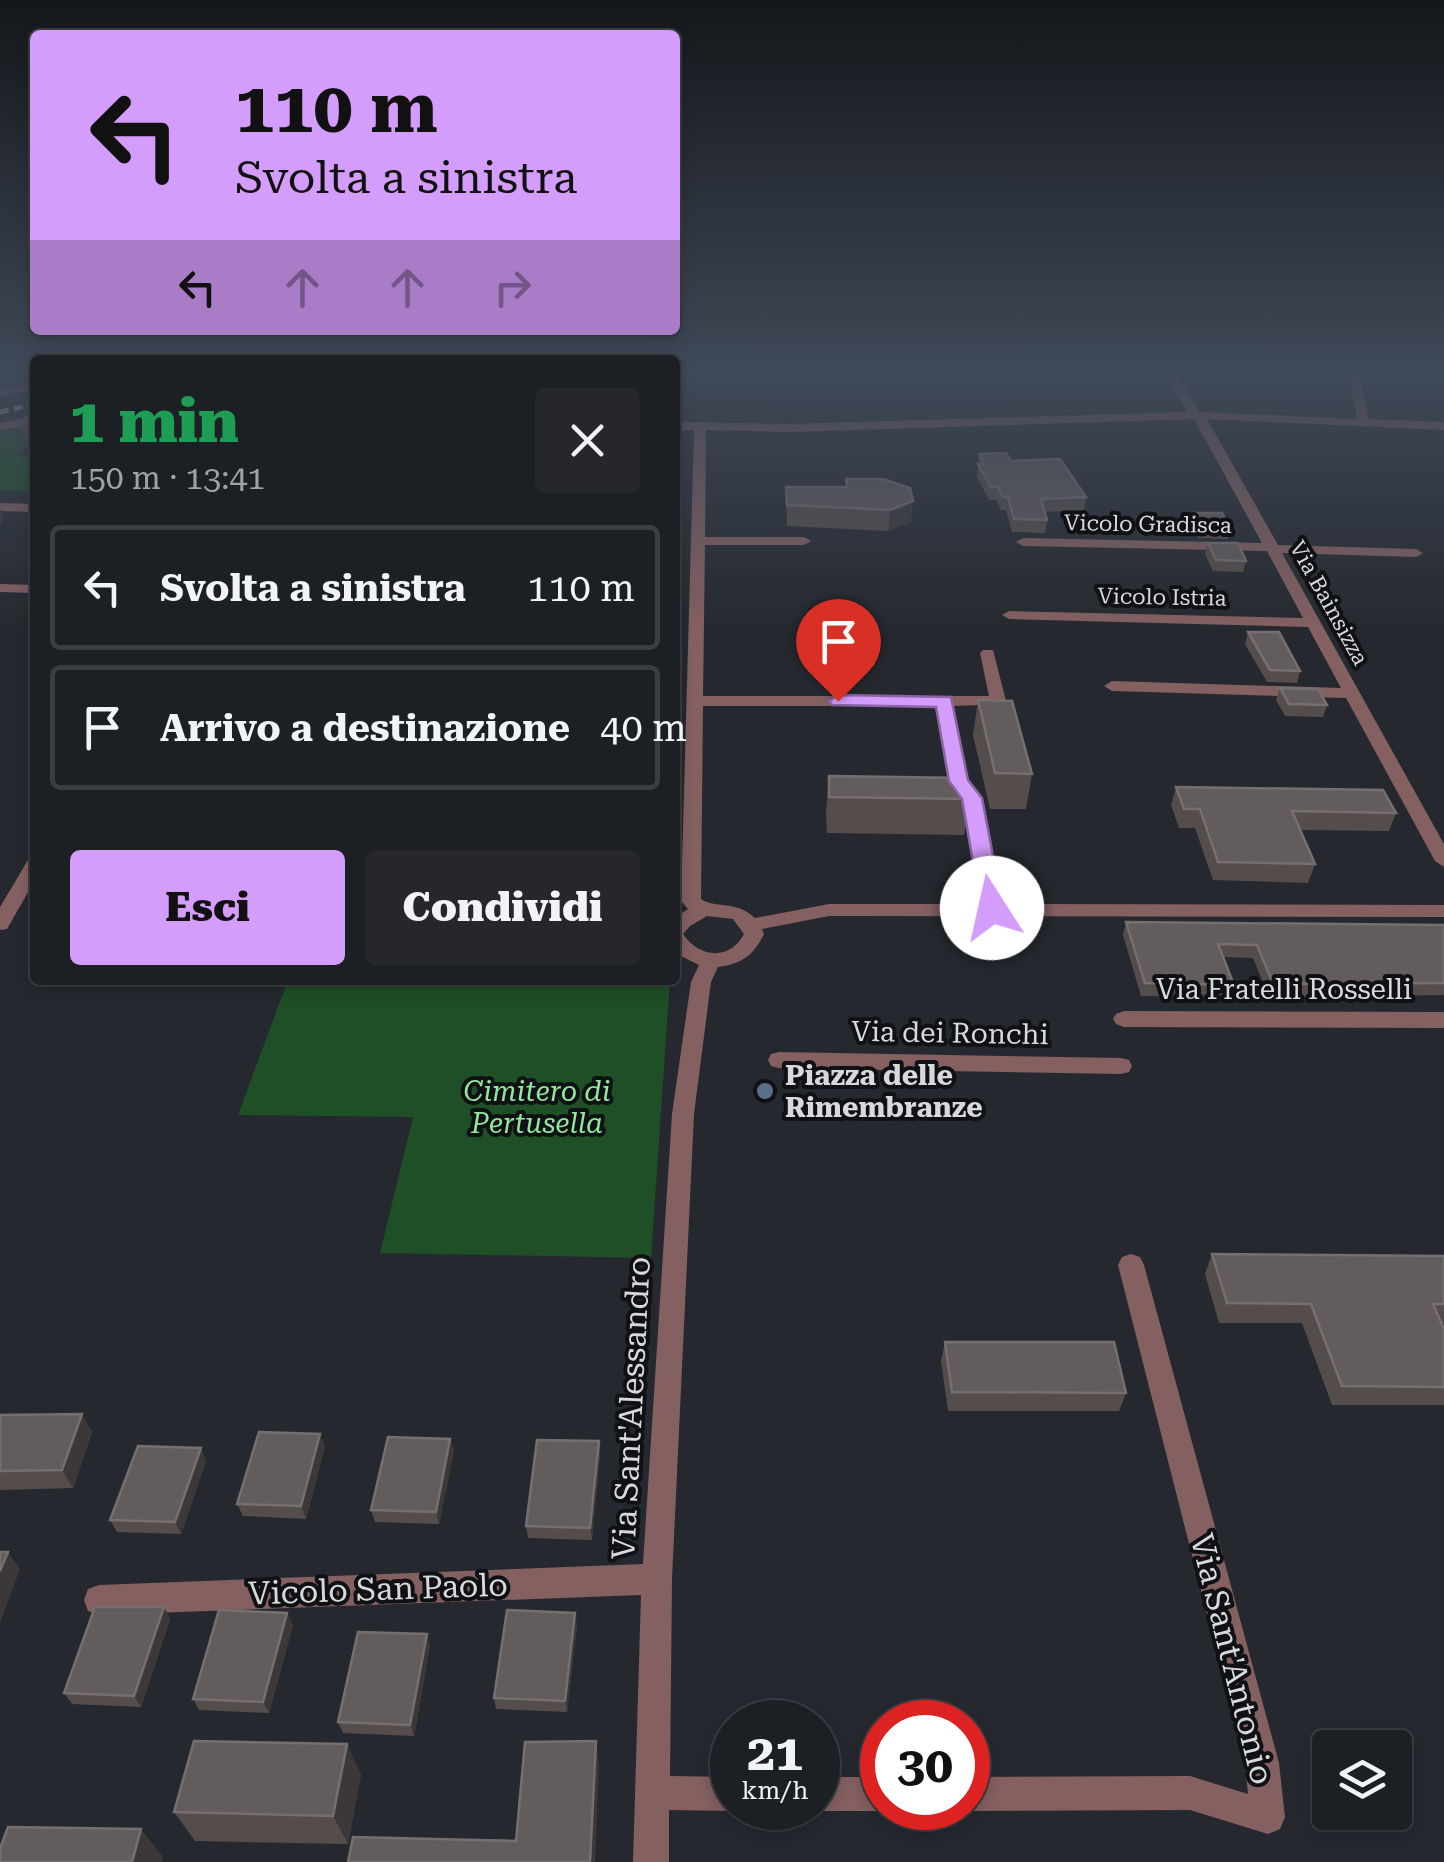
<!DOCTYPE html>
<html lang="it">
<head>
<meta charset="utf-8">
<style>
	:root { --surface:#1c1f23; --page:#25272b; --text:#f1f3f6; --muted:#a0a2a6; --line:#3a3d41; --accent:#d49cfb }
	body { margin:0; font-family:"Roboto Serif",serif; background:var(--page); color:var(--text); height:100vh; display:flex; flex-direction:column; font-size:38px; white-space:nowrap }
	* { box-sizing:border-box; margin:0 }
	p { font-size:32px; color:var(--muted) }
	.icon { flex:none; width:55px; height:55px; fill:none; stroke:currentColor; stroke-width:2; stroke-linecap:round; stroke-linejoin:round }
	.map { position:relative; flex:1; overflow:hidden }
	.panel { position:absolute; left:30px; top:355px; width:650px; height:630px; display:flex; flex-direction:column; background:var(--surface); border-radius:10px; box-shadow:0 5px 15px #0003,0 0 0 2px var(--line) }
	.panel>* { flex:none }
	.banner { position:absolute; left:30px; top:30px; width:650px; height:305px; border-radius:10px; box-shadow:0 5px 15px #0003,0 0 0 2px var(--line); background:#d49cfb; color:#111; overflow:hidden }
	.tools { position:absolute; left:1312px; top:1730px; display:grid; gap:20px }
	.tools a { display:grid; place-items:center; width:100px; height:100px; border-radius:10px; background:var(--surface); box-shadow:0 5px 15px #0003,0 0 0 2px var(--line); font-size:50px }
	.speed { position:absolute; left:710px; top:1700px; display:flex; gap:20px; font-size:50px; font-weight:700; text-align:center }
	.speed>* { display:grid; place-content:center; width:130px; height:130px; border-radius:50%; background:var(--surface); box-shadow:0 5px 15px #0003,0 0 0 2px var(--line); line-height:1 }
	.speed small { font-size:25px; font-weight:400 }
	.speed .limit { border:15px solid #d22; background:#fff; color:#111 }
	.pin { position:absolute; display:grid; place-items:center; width:85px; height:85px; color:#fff; margin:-102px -42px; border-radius:50% 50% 50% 0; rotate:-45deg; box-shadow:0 0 10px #0007 }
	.pin .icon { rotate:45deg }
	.me { position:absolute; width:110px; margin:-55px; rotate:350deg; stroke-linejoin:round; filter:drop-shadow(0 0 8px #0008) }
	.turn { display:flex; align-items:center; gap:35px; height:210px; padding:0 40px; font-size:45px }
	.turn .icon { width:130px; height:130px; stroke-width:2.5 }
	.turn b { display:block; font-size:70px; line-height:85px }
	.lanes { display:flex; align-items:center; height:95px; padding:0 40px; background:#0003; justify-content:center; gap:50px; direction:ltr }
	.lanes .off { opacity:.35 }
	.round { display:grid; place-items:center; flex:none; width:105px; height:105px; border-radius:10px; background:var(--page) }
	.summary { display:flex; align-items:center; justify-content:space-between; height:170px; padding:0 40px }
	h1 { font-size:60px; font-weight:800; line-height:75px; color:#1e9e55 }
	.button { display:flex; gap:20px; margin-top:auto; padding:20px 40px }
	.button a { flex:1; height:115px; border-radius:10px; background:var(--accent); color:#111; font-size:40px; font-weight:800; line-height:115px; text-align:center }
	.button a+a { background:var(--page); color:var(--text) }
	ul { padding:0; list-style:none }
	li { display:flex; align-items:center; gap:30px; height:125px; margin:0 20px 15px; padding:0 20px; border:5px solid var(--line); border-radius:10px }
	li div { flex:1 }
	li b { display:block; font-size:38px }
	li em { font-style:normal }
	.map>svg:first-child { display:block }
</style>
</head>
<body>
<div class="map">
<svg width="1444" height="1862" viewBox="0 0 1444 1862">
	<rect width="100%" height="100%" fill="#25292f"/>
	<!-- green -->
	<path fill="#1e4f26" d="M35,423v15l-17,17 17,1v35h-35v-60z
		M288,980h382l-19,278 -271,-5 33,-136 -175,-2z"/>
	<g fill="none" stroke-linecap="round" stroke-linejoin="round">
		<!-- minor -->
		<path fill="#846061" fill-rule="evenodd" d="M1164,371h10l26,41 157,7 -9,-48h10l11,48 75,3v8l-237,-11 71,126 138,4 7,4 -7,4 -134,-4 162,291v23l-9,-6 -89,-163 -234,-7 -8,-5 8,-5 229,7 -33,-61 -299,-8 -7,-4 7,-4 294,7 -36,-67 -244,-5 -7,-4 7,-4 239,5 -68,-124 -403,13 -85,-2 -1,107h99l7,4 -7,4h-99l-2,151h286l-9,-43 3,-3h10l13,51 -2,3 -51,2 15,74 13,18 20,106 443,1v12l-615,-1 -67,13 2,5c-10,21 -22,30 -46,33l-7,15 -17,132 -22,465 -2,197 62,1v31h9l-9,3 -63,-1v52h-36l8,-267 -542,20 -11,-4 -4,-11 4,-11 11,-4 544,-21 29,-450 19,-132 8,-17 -24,-12v-35l13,-9 -7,-8 13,-471h-19v-8l116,2 396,-12zM703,706h234l13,75 13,17 18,106h-152l-74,14c-19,-18 -38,-9 -54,-19zM707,916l26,3 11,15c-14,27 -45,24 -61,0l7,-8z
			M35,384v6l-35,6v-6z
			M35,416v8l-35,7v-8z
			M0,503l35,1v8l-35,-1z
			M0,584l35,1v8l-35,-1z
			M35,858v22l-28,49 -7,1v-23l28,-47z
			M1124,1011l320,1v16l-320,-1 -8,-3 -3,-5 3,-5z
			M779,1052l342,6 8,2 3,6 -3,6 -8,2 -342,-6 -8,-2 -3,-6 3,-6z
			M1131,1254l9,3 4,8 135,498 6,54 -5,12 -12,5 -78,-24 -222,1 -9,-3h9v-31l222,-1 58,18 -3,-31 -127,-498 4,-8z
			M818,1777h64v31h9l-9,3h-64l-9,-3h9z"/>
		<!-- rail -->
		<path stroke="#bdbfc4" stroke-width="5" stroke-dasharray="9 5" stroke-linecap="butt" d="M0,412l35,-8"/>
	</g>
	<!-- wall -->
	<path fill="#554d4c" d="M35,408v44h-6l-9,-28z
		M979,454l32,7 75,36 -2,13 -39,2 2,8 -2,13 -33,-1 -6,-22h-5l-5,-10h-7l-12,-23z
		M846,479l65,43 -23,9 -101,-5 -1,-39h60z
		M1194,513l36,15 -2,11 -30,-1 -6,-15z
		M1208,543l38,18 -3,11 -30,-1 -8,-17z
		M1248,632l52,39 -3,12 -30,-1 -22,-38z
		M1280,688l47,17 -4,12 -38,-1 -9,-16z
		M978,700l54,74 -6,35h-36l-17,-74z
		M829,776l141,23 -6,36 -137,-2 -1,-21z
		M1176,787l220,26 -7,18 -89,-1 15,34 -7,19 -95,-3 -18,-52h-16l-8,-23z
		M1126,922l318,3v70l-175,2 -16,-39 -30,-1 11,28 -4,13 -89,-2 -18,-61z
		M1212,1254l232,2v68h-2l2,5v76h-112l-30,-82h-83l-14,-49z
		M945,1342l181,51 -7,18h-171l-7,-50z
		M0,1415l92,17 -19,56 -73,2z
		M450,1439l4,12 -15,73 -64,-2 -4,-12z
		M599,1441l1,13 -8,86 -64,-2 -2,-12z
		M325,1446l-19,73 -63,-3 -6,-12z
		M206,1461l-25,73 -64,-2 -7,-12z
		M164,1607l6,12 -29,88 -69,-3 -8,-11z
		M577,1624l-10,88 -71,-3 -2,-11z
		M293,1625l-24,88 -70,-3 -6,-11z
		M430,1645l-16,91 -71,-3 -5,-11z
		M361,1774l-13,70 -153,-3 -21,-29z"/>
	<!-- shaded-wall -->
	<path fill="#3c383a" d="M913,501l-2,21 -23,9 2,-21z
		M0,508l4,11 -4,5z
		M82,1414l10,18 -19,56 -11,-18z
		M320,1434l5,12 -19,73 -5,-13z
		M450,1439l4,12 -15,73 -3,-12z
		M599,1441l1,13 -8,86 -2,-12z
		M201,1448l5,13 -25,73 -6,-12z
		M8,1552l12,17 -20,54v-52z
		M164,1607l6,12 -29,88 -7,-11z
		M287,1613l6,12 -24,88 -6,-11z
		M575,1613l2,11 -10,88 -2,-11z
		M427,1634l3,11 -16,91 -4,-11z
		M596,1741l3,22 -4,99h-5z
		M347,1744l14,30 -13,70 -15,-28z
		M141,1829l22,28 -1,5h-30z"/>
	<!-- building -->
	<path fill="#635c5c" stroke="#756f70" stroke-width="2.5" d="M35,408v16h-15z
		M1006,453l5,8 49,-2 26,38 -45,2 6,21 -33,-1 -6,-22h-5l-5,-10h-7l-13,-23h6l-5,-10z
		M846,479h37l27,9 3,13 -23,9 -103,-5 -1,-18h61z
		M1194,513h28l8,15 -29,-1z
		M1208,543h30l8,18 -30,-1z
		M1248,632h31l21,39 -30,-1z
		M1280,688l38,1 9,16 -38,-1z
		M978,700l34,1 20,73 -37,-1z
		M829,776l137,2 4,21 -141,-2z
		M1176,787l207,3 13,23 -104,-2 23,53 -97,-2 -18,-53h-16z
		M1126,922l318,3v58l-171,1 -16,-39 -39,-1 16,41 -89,-2z
		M1212,1254l232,2v48h-11l11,25v58l-102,-1 -31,-82 -84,-1z
		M945,1342h169l12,51 -174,-1z
		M82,1414l-20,56 -62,1v-56z
		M259,1432l61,2 -19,72 -64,-2z
		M388,1437l62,2 -14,73 -65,-2z
		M537,1440l62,1 -9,87 -64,-2z
		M138,1446l63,2 -26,74 -65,-2z
		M0,1552h8l-8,19z
		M95,1607h69l-30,89 -70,-3z
		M219,1610l68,3 -24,89 -70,-3z
		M507,1610l68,3 -10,88 -71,-3z
		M358,1632l69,2 -17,91 -72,-3z
		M194,1741l153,3 -14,72 -159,-4z
		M596,1741l-6,121h-242l5,-25 163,4 9,-99z
		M8,1827l133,2 -9,33h-132v-13z"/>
	<!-- sky -->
	<linearGradient id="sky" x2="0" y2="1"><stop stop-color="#14171a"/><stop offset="0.59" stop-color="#404958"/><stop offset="1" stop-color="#404958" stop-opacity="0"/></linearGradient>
	<rect width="1444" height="631" fill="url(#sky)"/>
	<!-- route -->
	<path fill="#d49cfb" stroke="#8a65a3" stroke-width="2.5" d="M838,695l113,2 17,83 14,18 21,110 -3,5h-16l-3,-5 -19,-109 -13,-18 -13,-74 -104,-2 -3,-4z"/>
	<!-- markers -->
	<circle fill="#5c6f8a" stroke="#101114" stroke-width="4" cx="765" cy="1091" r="10"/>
	<g text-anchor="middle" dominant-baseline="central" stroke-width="8" stroke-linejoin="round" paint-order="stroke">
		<!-- far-street labels -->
		<g font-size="22" fill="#d7d9dd" stroke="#101114">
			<text transform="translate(1148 524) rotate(1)">Vicolo Gradisca</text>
			<text transform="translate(1162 597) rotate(1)">Vicolo Istria</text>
			<text transform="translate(1329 603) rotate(61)">Via Bainsizza</text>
		</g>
		<!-- street labels -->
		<g font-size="28" fill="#d7d9dd" stroke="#101114">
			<text x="1284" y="989">Via Fratelli Rosselli</text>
			<text transform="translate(950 1033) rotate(1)">Via dei Ronchi</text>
		</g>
		<!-- poi labels -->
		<g font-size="28" font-weight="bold" fill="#d7d9dd" stroke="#101114" text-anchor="start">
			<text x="785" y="1075">Piazza delle<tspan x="785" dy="32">Rimembranze</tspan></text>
		</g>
		<!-- park labels -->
		<g font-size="28" font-style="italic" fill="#92e89c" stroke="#101114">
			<text x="537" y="1091">Cimitero di<tspan x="537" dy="32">Pertusella</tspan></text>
		</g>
		<!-- near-street labels -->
		<g font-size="32" fill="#d7d9dd" stroke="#101114">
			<text transform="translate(631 1408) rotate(-87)">Via Sant'Alessandro</text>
			<text transform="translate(378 1589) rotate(-2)">Vicolo San Paolo</text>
			<text transform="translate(1232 1659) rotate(76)">Via Sant'Antonio</text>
		</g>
	</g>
</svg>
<div class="tools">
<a><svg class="icon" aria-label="layers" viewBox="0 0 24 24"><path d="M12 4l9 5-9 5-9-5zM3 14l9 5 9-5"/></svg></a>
</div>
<div class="speed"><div>21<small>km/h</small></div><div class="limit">30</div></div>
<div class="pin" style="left:838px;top:701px;background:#d93025"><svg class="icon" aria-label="arrive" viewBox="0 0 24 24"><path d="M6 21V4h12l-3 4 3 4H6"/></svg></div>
<svg class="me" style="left:992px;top:908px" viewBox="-20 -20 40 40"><circle r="19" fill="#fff"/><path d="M0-13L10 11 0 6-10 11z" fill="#d49cfb"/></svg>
<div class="banner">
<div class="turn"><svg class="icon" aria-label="left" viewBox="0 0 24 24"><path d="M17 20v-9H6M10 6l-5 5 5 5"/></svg><div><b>110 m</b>Svolta a sinistra</div></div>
<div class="lanes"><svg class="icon" aria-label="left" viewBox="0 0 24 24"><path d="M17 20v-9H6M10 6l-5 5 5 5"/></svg><svg class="icon off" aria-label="ahead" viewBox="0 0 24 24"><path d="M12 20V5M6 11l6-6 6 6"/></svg><svg class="icon off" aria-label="ahead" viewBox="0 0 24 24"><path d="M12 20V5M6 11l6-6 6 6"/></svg><svg class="icon off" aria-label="right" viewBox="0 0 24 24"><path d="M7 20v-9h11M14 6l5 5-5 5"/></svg></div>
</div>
<section class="panel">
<div class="summary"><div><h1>1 min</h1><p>150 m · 13:41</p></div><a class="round"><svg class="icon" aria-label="close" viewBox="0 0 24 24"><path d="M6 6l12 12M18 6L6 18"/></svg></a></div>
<ul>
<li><svg class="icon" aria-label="left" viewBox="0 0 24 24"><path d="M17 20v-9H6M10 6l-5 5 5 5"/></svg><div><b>Svolta a sinistra</b></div><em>110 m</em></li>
<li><svg class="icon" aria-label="arrive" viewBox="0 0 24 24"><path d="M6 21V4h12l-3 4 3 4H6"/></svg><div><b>Arrivo a destinazione</b></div><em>40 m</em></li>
</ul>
<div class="button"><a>Esci</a><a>Condividi</a></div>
</section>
</div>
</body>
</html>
